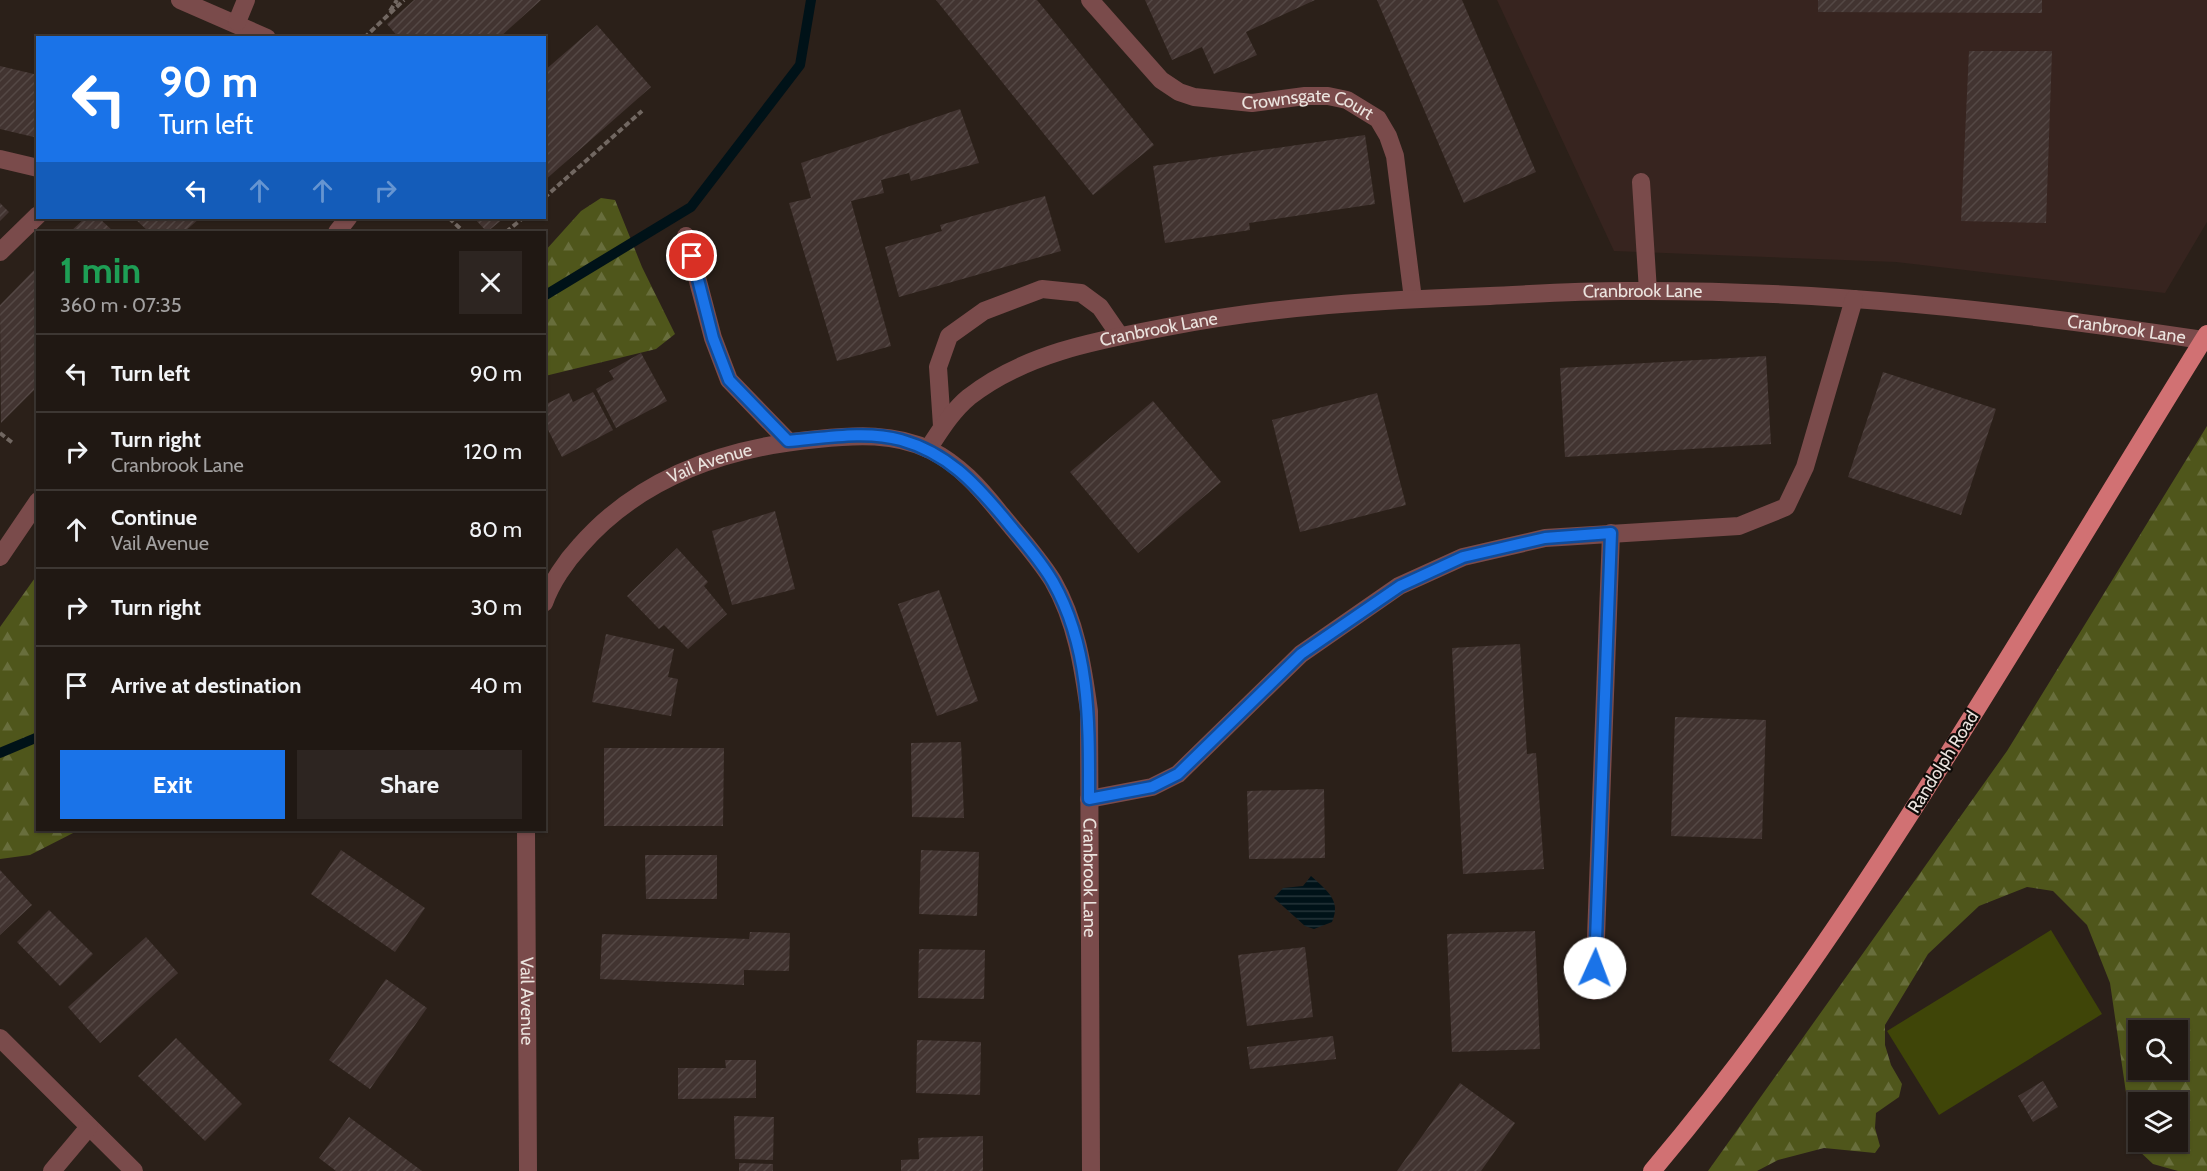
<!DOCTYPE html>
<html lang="en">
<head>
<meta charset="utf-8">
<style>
	:root { --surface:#201813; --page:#2d2521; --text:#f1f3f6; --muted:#a2a0a0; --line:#3d3733; --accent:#1a73e8 }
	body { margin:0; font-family:Cabin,sans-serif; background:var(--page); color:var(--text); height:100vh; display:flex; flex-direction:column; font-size:22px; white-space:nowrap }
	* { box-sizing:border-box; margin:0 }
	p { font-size:20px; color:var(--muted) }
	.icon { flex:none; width:33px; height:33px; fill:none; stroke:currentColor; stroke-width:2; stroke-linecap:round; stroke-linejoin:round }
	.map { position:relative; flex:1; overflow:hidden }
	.sheet { position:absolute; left:36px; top:231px; width:510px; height:600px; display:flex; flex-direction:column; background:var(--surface); border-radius:0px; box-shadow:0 2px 4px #0004,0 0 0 2px var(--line) }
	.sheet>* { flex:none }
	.banner { position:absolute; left:36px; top:36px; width:510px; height:183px; border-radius:0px; box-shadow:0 2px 4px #0004,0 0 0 2px var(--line); background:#1a73e8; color:#fff; overflow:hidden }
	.tools { position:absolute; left:2128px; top:1020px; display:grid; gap:12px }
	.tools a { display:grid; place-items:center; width:60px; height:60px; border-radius:0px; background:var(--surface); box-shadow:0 2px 4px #0004,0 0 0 2px var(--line); font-size:30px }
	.pin { position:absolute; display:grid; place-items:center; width:51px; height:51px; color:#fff; margin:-26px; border:3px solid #fff; border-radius:50%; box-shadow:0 2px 6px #0007 }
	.me { position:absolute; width:66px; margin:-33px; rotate:2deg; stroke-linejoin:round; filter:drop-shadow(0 0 4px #0008) }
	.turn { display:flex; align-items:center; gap:21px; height:126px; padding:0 24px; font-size:27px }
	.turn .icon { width:78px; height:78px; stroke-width:2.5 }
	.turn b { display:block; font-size:42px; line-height:51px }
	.lanes { display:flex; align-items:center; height:57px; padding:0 24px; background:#0003; justify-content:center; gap:30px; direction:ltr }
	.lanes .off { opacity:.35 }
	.round { display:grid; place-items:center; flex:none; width:63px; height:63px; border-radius:0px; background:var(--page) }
	.head { display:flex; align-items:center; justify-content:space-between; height:102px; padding:0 24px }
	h1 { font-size:36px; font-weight:700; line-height:45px; color:#1e9e55 }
	.cta { display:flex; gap:12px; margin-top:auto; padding:12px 24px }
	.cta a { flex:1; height:69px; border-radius:0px; background:var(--accent); color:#fff; font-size:24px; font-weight:700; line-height:69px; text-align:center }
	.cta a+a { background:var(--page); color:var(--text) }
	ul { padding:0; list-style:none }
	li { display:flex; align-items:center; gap:18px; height:78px; padding:0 24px; border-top:2px solid var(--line) }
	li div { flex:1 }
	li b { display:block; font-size:22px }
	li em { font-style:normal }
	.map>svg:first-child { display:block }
</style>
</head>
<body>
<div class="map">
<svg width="2207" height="1171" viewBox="0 0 2207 1171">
	<defs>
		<pattern id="forest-firs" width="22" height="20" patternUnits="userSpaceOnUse" patternTransform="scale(1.5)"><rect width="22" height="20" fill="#4f561b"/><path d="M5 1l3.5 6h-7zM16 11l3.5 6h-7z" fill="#686e3c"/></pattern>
		<pattern id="water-rules" width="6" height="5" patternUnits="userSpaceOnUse" patternTransform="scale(1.5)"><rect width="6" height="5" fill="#001218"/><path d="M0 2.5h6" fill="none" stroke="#253439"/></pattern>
		<pattern id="building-hatch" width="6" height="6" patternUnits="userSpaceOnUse" patternTransform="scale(1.5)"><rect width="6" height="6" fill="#423431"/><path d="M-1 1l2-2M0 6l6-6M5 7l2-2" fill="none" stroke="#544845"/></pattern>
	</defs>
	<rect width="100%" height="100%" fill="#2b2019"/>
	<!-- commercial -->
	<path fill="#37241f" d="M1497,0h710v222l-42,71 -269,-31 -282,-11z"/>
	<!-- grass -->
	<path fill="#3f4508" d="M2051,930l51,84 -163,101 -52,-84z"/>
	<!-- forest -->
	<path fill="url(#forest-firs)" fill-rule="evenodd" d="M601,198l14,2 27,67 33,67 -19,15 -111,27v-125l36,-40z
		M2207,426v745h-29l-25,-7 -16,-15 -7,-29 -20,-137 -23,-58 -34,-34 -26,-4 -48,19 -51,48 -43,71v20l6,20 11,19 -3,13 -23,16 -1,15 5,18 -5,7 -51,-5 -46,12 -21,11h-49l299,-420zM2139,1030h39v40h-39zM2139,1102h39v40h-39z
		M37,575l1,255h41l-49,25 -30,4v-232z"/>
	<!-- water -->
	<path fill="url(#water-rules)" d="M1311,876c15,14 31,24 21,46l-18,7 -9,-3 -31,-28 9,-10 20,-2z"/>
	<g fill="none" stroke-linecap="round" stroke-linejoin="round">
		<!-- stream -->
		<path stroke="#001218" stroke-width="10" d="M544,296l147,-89 109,-142 11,-65
			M0,753l38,-16"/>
	</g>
	<!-- building -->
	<path fill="url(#building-hatch)" d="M414,0h127l-42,38h-100l-12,-14z
		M936,0h101l117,145 -61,50z
		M1145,0h170l-69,32 11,23 -43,19 -12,-27 -30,13z
		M1377,0h85l74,172 -72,31z
		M1818,0h224v13l-224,-1z
		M597,25l54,62 -107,94v-110z
		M1969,51h83l-6,172 -85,-2z
		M0,66l38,9v63l-38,-9z
		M960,109l19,54 -68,18 -2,-8 -28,7 3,13 -33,8 40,145 -54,15 -48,-158 22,-5 -10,-35z
		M1365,135l10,69 -126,19 1,7 -85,13 -12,-77z
		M1045,196l16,55 -162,46 -14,-50 57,-16 -2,-6z
		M0,203l9,9 -9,9z
		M85,218h14l15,14h-44z
		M134,218h66l-16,14h-35z
		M474,218h30l-17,14z
		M38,266v120l-37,37 -1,-118z
		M641,353l26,48 -51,27 -20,-39 18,-10 -5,-8z
		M1766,356l5,88 -206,13 -5,-89z
		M1883,372l113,37 -35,106 -113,-38z
		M593,392l20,38 -51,27 -18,-35v-17l25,-12 4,9z
		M1377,393l29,112 -106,27 -28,-112z
		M1153,401l68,81 -83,71 -68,-81z
		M775,511l20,78 -63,16 -20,-74z
		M677,548l31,34 -4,4 23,28 -39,35 -24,-24 -5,4 -32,-33z
		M939,590l39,111 -41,15 -39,-112z
		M606,634l68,15 -6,28 10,2 -7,37 -79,-14z
		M1520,644l7,110 9,-1 8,116 -81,5 -11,-226z
		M1675,717l91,3 -4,119 -91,-3z
		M961,742l3,76 -52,-1 -1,-74z
		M604,748h120l-1,78h-119z
		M1324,789l1,69 -76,1 -2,-68z
		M341,850l84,58 -30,44 -84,-58z
		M921,850l58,2 -2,64 -58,-2z
		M645,855h72v44h-71z
		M0,870l32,35 -32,30z
		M49,910l44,44 -33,32 -43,-44z
		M1535,931l5,118 -88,3 -5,-118z
		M750,932l40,1 -1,38 -45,-1v15l-144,-6 2,-45 147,5z
		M146,937l32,36 -78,70 -32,-36z
		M1305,947l8,70 -66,9 -9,-71z
		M919,949l66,1 -1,49 -66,-1z
		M386,979l41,29 -57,81 -41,-29z
		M1333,1036l3,23 -86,10 -3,-22z
		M176,1038l66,66 -37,37 -67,-65z
		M917,1040l64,2 -1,53 -64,-2z
		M725,1060h31v38l-78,1v-31h48z
		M2043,1081l15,26 -25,15 -15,-26z
		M1460,1083l55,40 -34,48h-84z
		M734,1116l40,1 -1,43 -38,-1z
		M349,1117l73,54h-86l-17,-13z
		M983,1136v35h-82v-11l18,-1 -1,-21z
		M739,1163l34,1v7h-34z"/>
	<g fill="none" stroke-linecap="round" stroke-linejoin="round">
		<!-- path -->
		<path stroke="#716761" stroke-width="4" stroke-dasharray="6 3" stroke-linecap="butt" d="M390,11l7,-11
			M364,38l40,-38
			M544,198l98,-87
			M449,218l15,14
			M506,232l17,-14
			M0,433l14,11"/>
		<!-- minor -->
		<g stroke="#7a4b4b" stroke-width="18">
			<path d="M180,0l87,38"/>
			<path id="s1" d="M1090,0l71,80 18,12 15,5 58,6 53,-7h23l19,4 31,19 10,17 7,20 18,143"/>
			<path d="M237,22l9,-22"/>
			<path d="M0,159l38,9"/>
			<path d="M1641,182l7,109"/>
			<path d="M337,232l11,-14"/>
			<path d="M686,236l27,102 16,42 59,61"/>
			<path d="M0,252l38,-37"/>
			<path d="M942,426l-4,-59 11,-31 35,-25 58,-22 39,4 19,14 20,29"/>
			<path id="s2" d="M928,449c12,-18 24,-38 41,-52 56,-44 130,-57 198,-70 107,-21 215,-27 323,-31 44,-2 88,-5 132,-5 195,-2 389,20 581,49"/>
			<path d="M0,557l38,-56"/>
			<path id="s3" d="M544,603c7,-20 22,-42 36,-57 61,-70 149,-99 238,-107 38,-4 77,-6 112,11 29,14 50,38 70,63 18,22 38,44 53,68 23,40 30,86 36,130l2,460"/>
			<path d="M1089,799l63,-12 26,-13 123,-120 98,-68 64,-29 82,-19 194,-12 47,-19 19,-40 49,-168"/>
			<path id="s4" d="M526,830l2,341"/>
			<path d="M1594,991l17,-458"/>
			<path d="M0,1038l134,133"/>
			<path d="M52,1171l37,-44"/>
		</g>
		<!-- major -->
		<path stroke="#d17173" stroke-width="18" d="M1652,1171c108,-127 201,-266 290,-407 90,-142 176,-287 265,-430"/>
	</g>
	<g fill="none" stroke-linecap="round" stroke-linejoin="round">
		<defs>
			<path id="route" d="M692,256l21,82 16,42 59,61c36,-3 78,-11 113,-1 46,13 73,42 103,78 17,21 36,41 49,64 38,67 36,143 36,217l63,-12 26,-13 123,-120 99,-68 63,-29 82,-19 66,-5 -16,435"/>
		</defs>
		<!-- route casing -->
		<use href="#route" stroke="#114b97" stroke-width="15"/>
		<!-- route -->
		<use href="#route" stroke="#1a73e8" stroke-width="10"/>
	</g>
	<g text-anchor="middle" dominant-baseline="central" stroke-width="4.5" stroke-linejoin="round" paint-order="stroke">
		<!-- street labels -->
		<g font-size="18" fill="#ebe3de" stroke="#0f0b08">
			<text stroke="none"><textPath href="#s1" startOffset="260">Crownsgate Court</textPath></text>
			<text stroke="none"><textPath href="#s2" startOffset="756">Cranbrook Lane</textPath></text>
			<text stroke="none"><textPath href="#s2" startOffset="270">Cranbrook Lane</textPath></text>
			<text stroke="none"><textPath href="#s2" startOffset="1242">Cranbrook Lane</textPath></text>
			<text stroke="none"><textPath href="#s3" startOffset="224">Vail Avenue</textPath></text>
			<text transform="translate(1943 762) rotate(-58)">Randolph Road</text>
			<text stroke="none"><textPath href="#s3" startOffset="933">Cranbrook Lane</textPath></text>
			<text stroke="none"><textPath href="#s4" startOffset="171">Vail Avenue</textPath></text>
		</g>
	</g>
</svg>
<div class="tools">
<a><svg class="icon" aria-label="search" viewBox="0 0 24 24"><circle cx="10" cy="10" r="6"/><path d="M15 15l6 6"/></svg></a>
<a><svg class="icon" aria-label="layers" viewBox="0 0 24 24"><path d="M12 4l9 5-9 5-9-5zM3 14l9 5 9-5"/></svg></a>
</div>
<div class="pin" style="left:692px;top:256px;background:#d93025"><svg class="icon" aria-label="arrive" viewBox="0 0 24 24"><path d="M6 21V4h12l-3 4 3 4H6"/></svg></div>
<svg class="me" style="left:1595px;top:968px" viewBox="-20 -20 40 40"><circle r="19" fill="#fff"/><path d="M0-13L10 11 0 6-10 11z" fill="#1a73e8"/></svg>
<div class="banner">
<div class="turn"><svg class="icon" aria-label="left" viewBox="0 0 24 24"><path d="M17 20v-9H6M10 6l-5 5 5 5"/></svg><div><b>90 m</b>Turn left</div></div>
<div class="lanes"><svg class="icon" aria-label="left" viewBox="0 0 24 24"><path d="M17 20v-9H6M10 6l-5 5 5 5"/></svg><svg class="icon off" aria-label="ahead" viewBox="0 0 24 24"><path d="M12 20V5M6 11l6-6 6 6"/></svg><svg class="icon off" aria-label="ahead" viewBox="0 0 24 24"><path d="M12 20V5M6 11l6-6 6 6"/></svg><svg class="icon off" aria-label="right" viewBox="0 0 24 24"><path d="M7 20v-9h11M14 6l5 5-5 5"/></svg></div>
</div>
<section class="sheet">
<div class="head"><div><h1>1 min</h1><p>360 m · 07:35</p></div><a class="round"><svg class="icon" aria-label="close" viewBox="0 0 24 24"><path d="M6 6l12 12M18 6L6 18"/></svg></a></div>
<ul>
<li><svg class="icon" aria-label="left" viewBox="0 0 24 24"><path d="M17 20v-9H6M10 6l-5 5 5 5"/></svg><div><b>Turn left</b></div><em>90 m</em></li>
<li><svg class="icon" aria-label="right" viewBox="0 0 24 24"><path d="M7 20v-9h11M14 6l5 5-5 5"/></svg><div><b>Turn right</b><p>Cranbrook Lane</p></div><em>120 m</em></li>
<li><svg class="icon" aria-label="ahead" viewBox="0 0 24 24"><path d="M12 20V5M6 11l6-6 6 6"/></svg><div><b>Continue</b><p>Vail Avenue</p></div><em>80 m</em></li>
<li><svg class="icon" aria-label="right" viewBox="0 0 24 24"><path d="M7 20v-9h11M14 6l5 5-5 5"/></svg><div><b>Turn right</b></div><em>30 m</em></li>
<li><svg class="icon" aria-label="arrive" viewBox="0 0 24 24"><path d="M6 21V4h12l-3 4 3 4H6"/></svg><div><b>Arrive at destination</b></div><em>40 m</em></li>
</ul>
<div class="cta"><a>Exit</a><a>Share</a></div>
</section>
</div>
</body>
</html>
